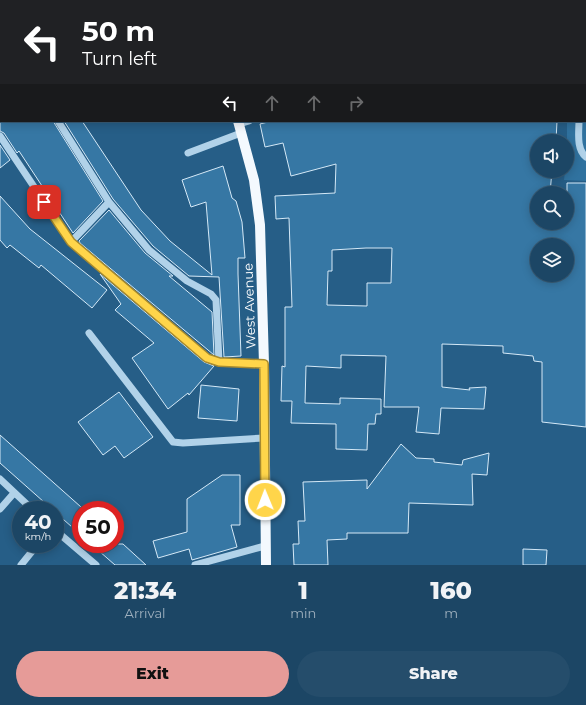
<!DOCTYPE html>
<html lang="en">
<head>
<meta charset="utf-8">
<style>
	:root { --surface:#1c4665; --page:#254d6b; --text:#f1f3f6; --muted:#a0b1bf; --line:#3a5e79; --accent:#e69b98 }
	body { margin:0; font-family:Montserrat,sans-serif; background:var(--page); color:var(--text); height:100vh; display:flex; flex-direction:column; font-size:15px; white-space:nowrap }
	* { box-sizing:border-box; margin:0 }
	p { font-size:13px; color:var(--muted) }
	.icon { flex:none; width:22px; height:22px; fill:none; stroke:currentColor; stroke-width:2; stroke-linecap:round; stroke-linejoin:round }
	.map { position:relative; height:565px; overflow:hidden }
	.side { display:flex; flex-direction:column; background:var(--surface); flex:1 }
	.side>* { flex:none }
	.top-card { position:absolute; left:0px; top:0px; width:586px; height:122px; box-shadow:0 2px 10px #0003,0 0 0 1px var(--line); background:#202124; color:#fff; overflow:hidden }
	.tools { position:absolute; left:530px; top:134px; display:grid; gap:8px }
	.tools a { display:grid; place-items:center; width:44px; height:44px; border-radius:50%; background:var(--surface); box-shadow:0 2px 10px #0003,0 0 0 1px var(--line); font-size:20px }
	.speed { position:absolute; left:12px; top:501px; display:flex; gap:8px; font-size:20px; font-weight:700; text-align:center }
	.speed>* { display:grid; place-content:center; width:52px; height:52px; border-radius:50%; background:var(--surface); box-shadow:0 2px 10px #0003,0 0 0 1px var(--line); line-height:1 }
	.speed small { font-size:10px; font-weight:400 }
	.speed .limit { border:6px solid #d22; background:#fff; color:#111 }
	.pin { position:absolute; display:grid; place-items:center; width:34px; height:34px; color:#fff; margin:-17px; border-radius:8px; box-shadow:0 2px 6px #0006 }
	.me { position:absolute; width:44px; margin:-22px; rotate:359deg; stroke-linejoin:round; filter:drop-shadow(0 0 3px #0008) }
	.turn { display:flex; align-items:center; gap:14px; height:84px; padding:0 16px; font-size:18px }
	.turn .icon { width:52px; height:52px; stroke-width:2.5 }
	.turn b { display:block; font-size:28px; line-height:34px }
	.lanes { display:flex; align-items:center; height:38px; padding:0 16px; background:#0003; justify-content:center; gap:20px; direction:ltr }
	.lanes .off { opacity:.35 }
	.eta { display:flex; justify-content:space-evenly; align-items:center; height:68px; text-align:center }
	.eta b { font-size:24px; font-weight:800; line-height:28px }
	.action { display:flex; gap:8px; margin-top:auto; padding:8px 16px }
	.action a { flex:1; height:46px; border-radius:24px; background:var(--accent); color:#111; font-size:16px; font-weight:800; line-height:46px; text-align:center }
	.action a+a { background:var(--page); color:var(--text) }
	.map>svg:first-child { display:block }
</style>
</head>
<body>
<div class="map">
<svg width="586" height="565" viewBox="0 0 586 565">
	<rect width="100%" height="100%" fill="#265e87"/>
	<!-- green -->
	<path fill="#30729f" d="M574,0h12v181l-22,-1 1,-9h2v-50h18v-120z"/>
	<!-- building -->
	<path fill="#3677a4" stroke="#d5e9f7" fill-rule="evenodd" d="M0,121h53l50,80 -30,32 -54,-82 -2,2 -13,-20 -4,-2z
		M64,121h18l59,89 29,31 42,34 -6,-73 -15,5 -9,-27 41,-14 9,32 4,3 6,21 3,36h-7v16l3,82 -17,1 -5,-80 -30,-1 -36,-30 -40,-47z
		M272,121h285l-1,20h-19v30h15l-2,22h-13v30h30v-40h19v244l-44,-5v-60l-8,-1 -1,-5 -30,-3v-7l-61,-2v43l28,3 -1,-2 17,-1 -2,22 -43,-1 -2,26 -23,-2 3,-25h-35l2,-51 -45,-1v13l-35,-2 -1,37 35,1v-6l41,1v15h-5l-1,10h-7l-1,26 -31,-1v-25l-45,-1 1,-22h-11l1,-35 3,1v-60h7l-3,-89 -13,1 -1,-23 60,-3 1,-29 -45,12 -8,-33 -18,4 -5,-23zM537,245h30v30h-30zM366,248h26l-1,35h-24v23l-40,-1 1,-34h4v-21z
		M0,145l10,15 -10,8z
		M0,196l30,33 77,61 -15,18 -51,-43 -2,3 -29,-23 -3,3 -7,-8z
		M109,210l36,43 28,23h-4l43,36 2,43 -134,-112 -1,-2z
		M100,274l104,88 10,4 -25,29 -1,-2 -20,16 -36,-51 22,-15 -39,-33 6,-6z
		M201,385l38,4 -2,32 -39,-3z
		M119,392l34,45 -29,21 -9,-12 -12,9 -25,-33z
		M0,435l81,72v28l-26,-23v-2h-2l-53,-47z
		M401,444l15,14 18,1v3l28,3 1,-5 26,-7 -2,22 -15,-1 1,31 -64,-2 -1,30h-61v6l-20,1 1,25h-34l-1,-21h6l-1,-23h7l-2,-39 64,-2v9z
		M222,475h18v50h-9l6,22 -45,13 -3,-11 -31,9 -5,-17 34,-9v-33z
		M91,544h32l23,21h-31z
		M523,549l24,1 -1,15h-23z"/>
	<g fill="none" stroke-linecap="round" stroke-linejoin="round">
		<!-- minor -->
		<path stroke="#b1d2e9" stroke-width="7" d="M569,1v-1
			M585,7v-7
			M0,116l1,-1
			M58,121l51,81 40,48 38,31 24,13 5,6 3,62
			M579,121c0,11 -3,28 7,36
			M239,124l10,-3
			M0,136l71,106 136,116 7,3 50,3
			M188,153l53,-20
			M71,242l38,-40
			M89,333l84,109 10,1 81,-5
			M0,479l33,31
			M0,509l14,-16
			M55,530l41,35
			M21,565l17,-21
			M195,565l70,-19"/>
		<!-- major -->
		<path stroke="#f4f9fe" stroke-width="10" d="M192,0l1,1
			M238,121l16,59 6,45 4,139 2,201"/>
	</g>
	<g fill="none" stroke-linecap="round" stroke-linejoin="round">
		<defs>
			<path id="route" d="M44,202l27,40 136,116 12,4 45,2 1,136"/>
		</defs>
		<!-- route casing -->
		<use href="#route" stroke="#a68a30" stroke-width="10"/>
		<!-- route -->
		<use href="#route" stroke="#ffd54a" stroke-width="7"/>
	</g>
	<g text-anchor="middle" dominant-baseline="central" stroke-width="4" stroke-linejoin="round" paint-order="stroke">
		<!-- street labels -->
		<g font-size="13" fill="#fff" stroke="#265e87">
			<text transform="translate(249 306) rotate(-92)">West Avenue</text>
		</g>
	</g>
</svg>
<div class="tools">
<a><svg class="icon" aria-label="sound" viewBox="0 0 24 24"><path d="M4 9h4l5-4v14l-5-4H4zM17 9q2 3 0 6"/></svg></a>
<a><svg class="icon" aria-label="search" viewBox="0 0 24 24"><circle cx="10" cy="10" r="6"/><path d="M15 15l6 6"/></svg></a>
<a><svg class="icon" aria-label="layers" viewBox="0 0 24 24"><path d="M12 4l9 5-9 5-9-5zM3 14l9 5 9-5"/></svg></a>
</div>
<div class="speed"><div>40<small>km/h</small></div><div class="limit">50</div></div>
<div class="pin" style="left:44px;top:202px;background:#d93025"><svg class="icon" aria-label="arrive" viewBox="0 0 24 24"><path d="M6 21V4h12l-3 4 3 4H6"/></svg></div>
<svg class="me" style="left:265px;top:500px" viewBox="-20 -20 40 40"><circle r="17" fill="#ffd54a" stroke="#fff" stroke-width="3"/><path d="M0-11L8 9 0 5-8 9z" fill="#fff"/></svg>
<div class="top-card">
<div class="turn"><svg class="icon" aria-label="left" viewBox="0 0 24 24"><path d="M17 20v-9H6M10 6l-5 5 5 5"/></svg><div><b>50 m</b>Turn left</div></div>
<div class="lanes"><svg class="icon" aria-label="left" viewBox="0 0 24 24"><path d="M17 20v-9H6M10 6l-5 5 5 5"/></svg><svg class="icon off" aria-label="ahead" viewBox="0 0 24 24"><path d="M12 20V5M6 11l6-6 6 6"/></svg><svg class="icon off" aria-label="ahead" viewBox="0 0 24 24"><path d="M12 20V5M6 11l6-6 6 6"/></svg><svg class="icon off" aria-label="right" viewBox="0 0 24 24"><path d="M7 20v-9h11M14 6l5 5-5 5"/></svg></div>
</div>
</div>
<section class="side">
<div class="eta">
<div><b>21:34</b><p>Arrival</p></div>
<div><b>1</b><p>min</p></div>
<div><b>160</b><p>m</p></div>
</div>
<div class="action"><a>Exit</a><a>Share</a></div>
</section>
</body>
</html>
